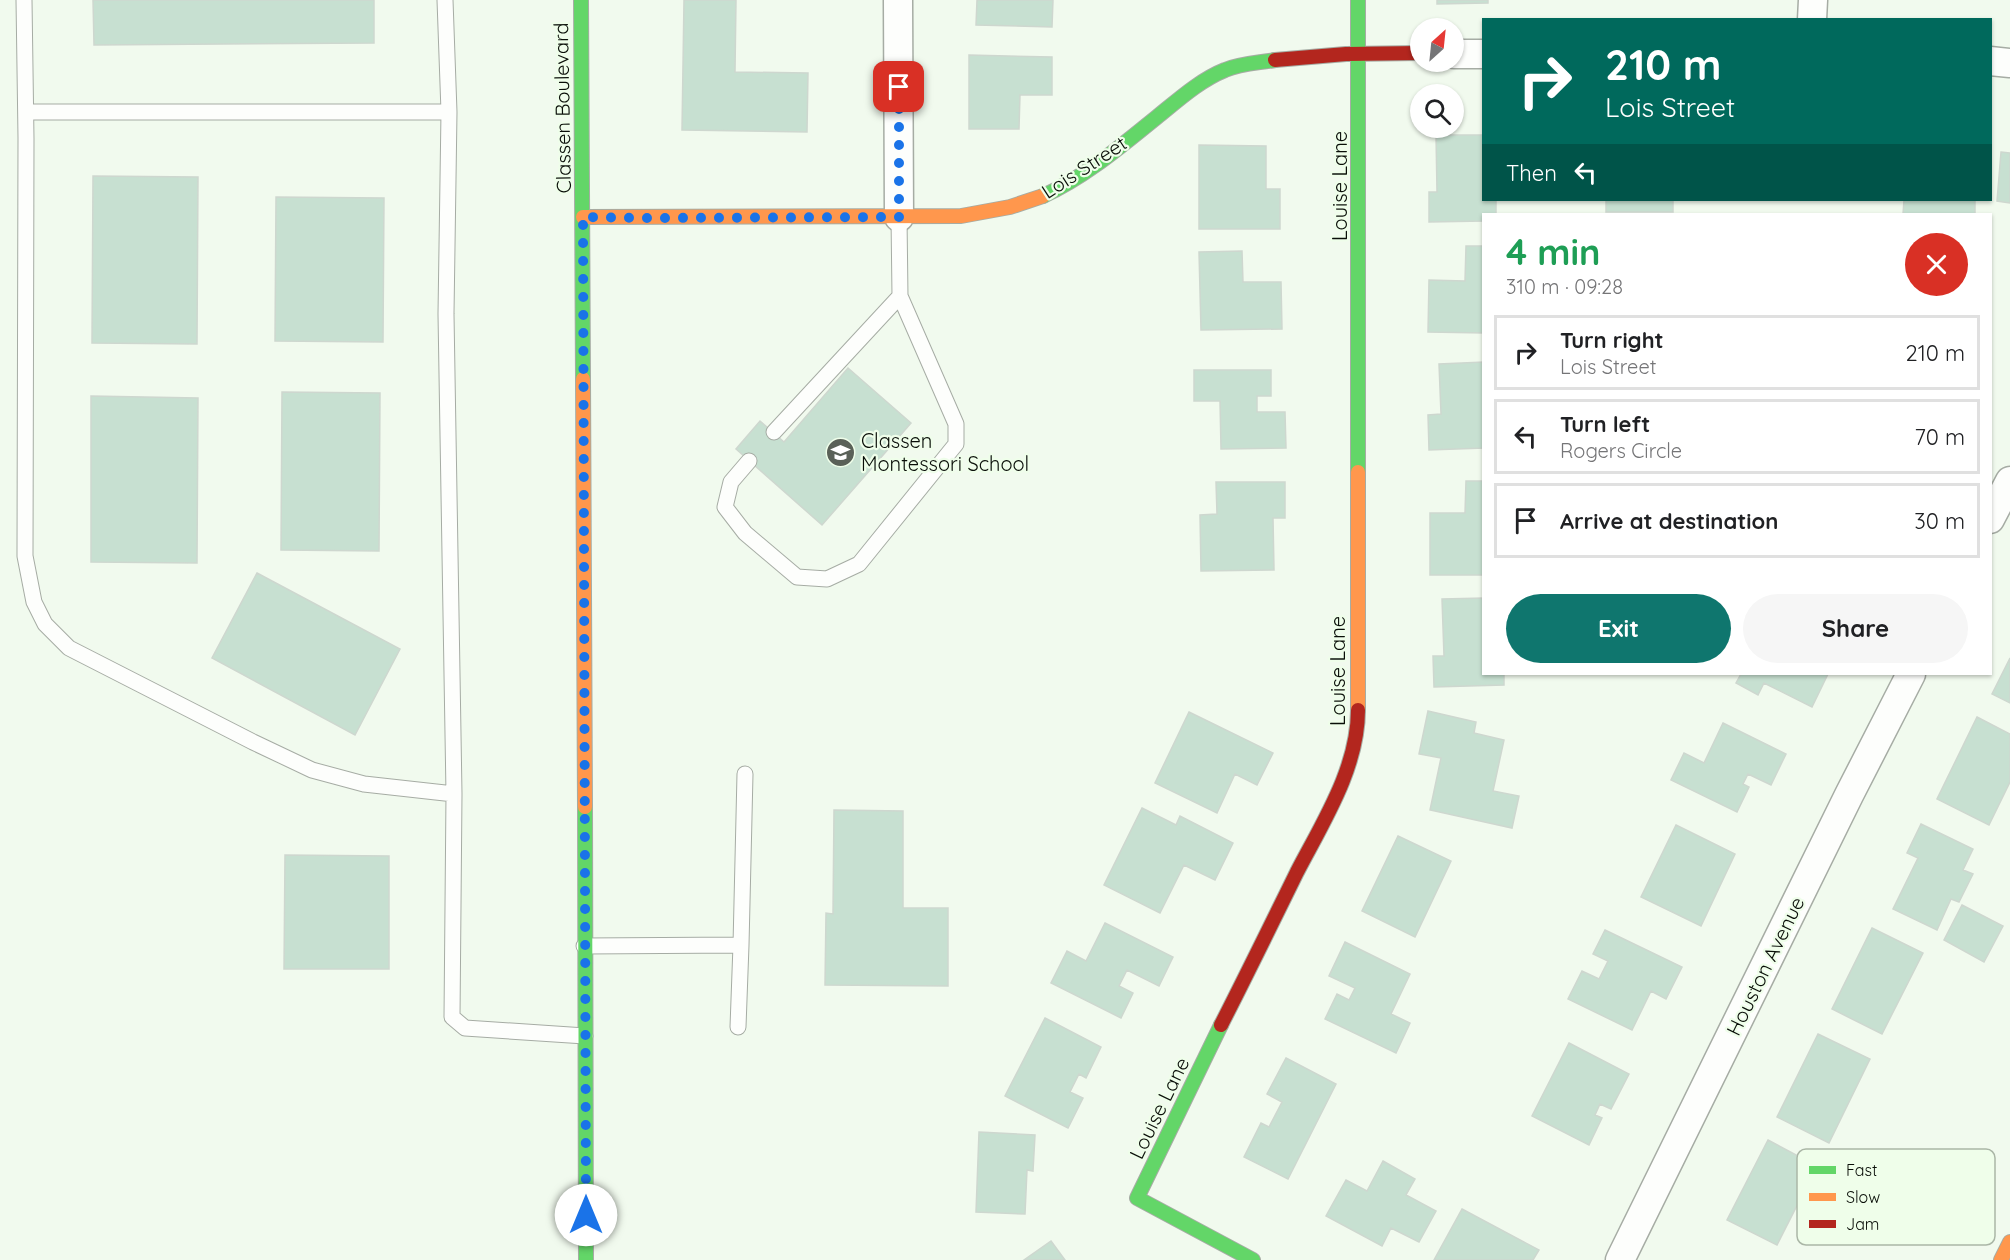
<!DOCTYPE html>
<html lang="en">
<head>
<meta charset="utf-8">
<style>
	:root { --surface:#fff; --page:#f6f6f6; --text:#202124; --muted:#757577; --line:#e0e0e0; --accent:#0f766e }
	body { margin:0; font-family:Quicksand,sans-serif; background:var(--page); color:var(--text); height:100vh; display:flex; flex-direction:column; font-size:22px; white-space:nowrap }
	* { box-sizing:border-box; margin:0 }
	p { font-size:20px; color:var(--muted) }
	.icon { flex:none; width:33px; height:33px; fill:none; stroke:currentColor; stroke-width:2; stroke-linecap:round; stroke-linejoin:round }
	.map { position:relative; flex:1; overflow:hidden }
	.panel { position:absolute; left:1482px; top:213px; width:510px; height:462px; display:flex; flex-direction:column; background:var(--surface); border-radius:0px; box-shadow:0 2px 4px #0004 }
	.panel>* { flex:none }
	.top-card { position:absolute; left:1482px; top:18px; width:510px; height:183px; border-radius:0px; box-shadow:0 2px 4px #0004; background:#00695c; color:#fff; overflow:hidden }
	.needle { width:39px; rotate:27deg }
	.fabs { position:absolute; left:1410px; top:18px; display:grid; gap:12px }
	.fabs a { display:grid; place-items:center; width:54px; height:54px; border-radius:50%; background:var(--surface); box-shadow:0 2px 4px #0004; font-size:30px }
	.pin { position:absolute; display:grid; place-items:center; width:51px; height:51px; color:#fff; margin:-26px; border-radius:12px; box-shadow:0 3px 9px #0006 }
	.me { position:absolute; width:66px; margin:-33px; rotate:0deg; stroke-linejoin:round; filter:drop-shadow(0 0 4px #0008) }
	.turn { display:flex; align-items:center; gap:21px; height:126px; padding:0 24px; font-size:27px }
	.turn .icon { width:78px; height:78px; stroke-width:2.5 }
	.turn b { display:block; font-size:42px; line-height:51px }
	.then { display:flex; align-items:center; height:57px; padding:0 24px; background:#0003; gap:12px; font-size:22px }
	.round { display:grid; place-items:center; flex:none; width:63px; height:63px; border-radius:32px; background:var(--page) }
	.headline { display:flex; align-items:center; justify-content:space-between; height:102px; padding:0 24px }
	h1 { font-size:36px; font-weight:700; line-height:45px; color:#1e9e55 }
	.button { display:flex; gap:12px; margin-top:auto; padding:12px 24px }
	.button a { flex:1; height:69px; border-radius:36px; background:var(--accent); color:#fff; font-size:24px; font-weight:700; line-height:69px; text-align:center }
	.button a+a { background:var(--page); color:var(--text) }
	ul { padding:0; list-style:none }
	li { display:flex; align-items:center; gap:18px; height:75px; margin:0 12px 9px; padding:0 12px; border:3px solid var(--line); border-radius:0px }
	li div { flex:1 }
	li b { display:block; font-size:22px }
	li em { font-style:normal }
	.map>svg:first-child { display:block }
</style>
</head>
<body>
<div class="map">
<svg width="2010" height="1260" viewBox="0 0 2010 1260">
	<rect width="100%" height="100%" fill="#f1faee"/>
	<!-- building -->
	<path fill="#c7e0d1" stroke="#ced7cf" stroke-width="1.5" d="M93,0h281v43l-280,2z
		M684,0h52l-1,72 73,1 -1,59 -125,-2z
		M977,0h76l-1,27 -76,-2z
		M1437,0h51v3l-51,1z
		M969,55l83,2v38h-32l-1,34h-50z
		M1436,135h48v65h12v14h-12v7l-55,1v-30h8z
		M1199,145l67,1v43h14v40h-81z
		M2001,152l9,1v50l-13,-2z
		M93,176l105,1 -1,167 -105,-1z
		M276,197l108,1 -1,144 -108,-1z
		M1606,200h67v12h-67z
		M1904,200h71v14h-72z
		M1466,246h18v87l-56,-1 1,-52 36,1z
		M1242,251l1,31h38l1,47 -81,1 -2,-78z
		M1484,362v86l-55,2 -1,-35 13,-1 -2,-50z
		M848,368l63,55 -89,102 -86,-76 24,-28 24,21z
		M1194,370h77v26h-14v16h28l1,36 -65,1 -1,-48h-26z
		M282,392l98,1 -1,158 -98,-1z
		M91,396l107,2 -1,165 -106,-1z
		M1466,481h18v94h-54v-62h35z
		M1216,482h69v36h-12l1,52 -73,1 -1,-56 17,-1z
		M257,573l143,76 -45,86 -143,-77z
		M1484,598v76h20v11l-70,2 -1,-31h11l-2,-57z
		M2010,658v45l-18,-9z
		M1741,674h87l-16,33 -48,-24 -6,12 -22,-12z
		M1428,711l48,11 -2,11 30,7 -11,51 26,5 -7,32 -82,-18 11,-52 -22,-4z
		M1189,712l84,41 -16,32 -22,-11 -18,39 -62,-30z
		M1977,717l33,17v48l-21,43 -52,-26z
		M1723,723l63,31 -15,31 -23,-11 -5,10 6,3 -12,25 -66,-32 13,-27 20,10z
		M1142,808l34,17 4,-9 53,27 -18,37 -31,-15 -24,48 -56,-28z
		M834,810l69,1v97h45v78l-123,-1 1,-72 7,1z
		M1921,824l52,25 -10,21 10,4 -14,28 -8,-3 -14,31 -44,-21 25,-51 -11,-5z
		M1676,825l59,29 -34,72 -60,-29z
		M1398,836l53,25 -36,76 -53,-26z
		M285,855l104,1v113h-105z
		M1962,905l41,21 -19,36 -40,-22z
		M1105,923l68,34 -14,29 -32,-16 -8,16 14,7 -12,25 -70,-35 16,-32 19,10z
		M1872,928l51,25 -41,81 -50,-25z
		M1605,930l77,37 -16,32 -15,-8 -19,39 -64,-31 14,-28 17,8 9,-18 -15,-7z
		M1345,942l65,32 -19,40 19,9 -14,30 -71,-34 12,-25 12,6 6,-12 -26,-12z
		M1045,1018l56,29 -15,31 -7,-4 -9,18 13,6 -15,30 -63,-32z
		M1818,1034l52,25 -41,84 -52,-26z
		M1569,1043l60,31 -18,35 -11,-5 -5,11 7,3 -13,27 -57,-29z
		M1286,1058l50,26 -48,95 -44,-22 17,-34 8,4 13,-25 -15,-8z
		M979,1132l56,3 -2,36 -6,-1 -2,44 -49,-2z
		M1768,1140l49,26 -40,79 -50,-25z
		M1383,1161l32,18 -9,16 30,16 -17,31 -28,-14 -9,18 -56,-30 20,-36 21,11z
		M1462,1209l77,41 -6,10h-99z
		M1051,1241l14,19h-41z"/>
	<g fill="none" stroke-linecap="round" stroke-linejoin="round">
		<defs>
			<path id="lane" d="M24,0l2,138 -1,418 9,46 11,22 24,24 184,94 59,28 52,14 90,10 -2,223 13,11 120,8
				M445,0l4,112 -3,202 8,480
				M26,112h423
				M774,432l126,-136 -1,-79
				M749,461l-18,21 -6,25 20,26 52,44 30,2 32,-15 97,-120v-20l-56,-128
				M584,946l157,-1 4,-171
				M738,1027l3,-82"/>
			<path id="street" d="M898,0l1,217
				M1812,20l1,-20
				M1454,54h30
				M1990,61l20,2
				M1990,519l20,-38
				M1620,1260l229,-465 62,-121"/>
			<path id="fast" d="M581,0l2,379
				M1358,0v472
				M1043,196c42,-19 78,-50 114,-79 21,-17 43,-37 68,-47 16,-7 33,-7 50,-10
				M585,807l1,453
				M1221,1025l-84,173 116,62"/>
			<path id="slow" d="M583,217l378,-1 49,-9 33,-11
				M583,379l2,428
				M1358,472v238
				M2001,1260l9,-18"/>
			<path id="jam" d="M1275,60l71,-6 74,-1
				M1221,1025c26,-51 51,-102 76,-153 26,-50 61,-104 61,-162"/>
		</defs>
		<!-- lane casing -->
		<use href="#lane" stroke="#a6aca4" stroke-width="17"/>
		<!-- street casing -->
		<use href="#street" stroke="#a6aca4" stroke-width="31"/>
		<!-- fast casing -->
		<use href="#fast" stroke="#a6aca4" stroke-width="16"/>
		<!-- slow casing -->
		<use href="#slow" stroke="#a6aca4" stroke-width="16"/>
		<!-- jam casing -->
		<use href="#jam" stroke="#a6aca4" stroke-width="16"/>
		<!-- lane -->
		<use href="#lane" stroke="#fdfefc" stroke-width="15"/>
		<!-- street -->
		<use href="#street" stroke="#fdfefc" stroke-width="28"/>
		<!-- fast -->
		<use href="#fast" stroke="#63d668" stroke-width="14"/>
		<!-- slow -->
		<use href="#slow" stroke="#ff974d" stroke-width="14"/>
		<!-- jam -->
		<use href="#jam" stroke="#b3261e" stroke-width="14"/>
	</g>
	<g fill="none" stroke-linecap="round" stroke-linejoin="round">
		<!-- route -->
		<path stroke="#1a73e8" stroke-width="10" stroke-dasharray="0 18" d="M586,1215l-3,-998 64,1 252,-1v-130"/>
	</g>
	<!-- icons -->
	<defs>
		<symbol id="school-disc" viewBox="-11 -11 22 22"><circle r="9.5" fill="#5a6158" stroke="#effeea"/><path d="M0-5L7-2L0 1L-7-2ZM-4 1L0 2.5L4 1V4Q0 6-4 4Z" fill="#fff"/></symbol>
	</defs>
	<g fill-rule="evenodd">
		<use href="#school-disc" x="824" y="436" width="33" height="33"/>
	</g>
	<g text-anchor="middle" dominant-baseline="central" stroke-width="4.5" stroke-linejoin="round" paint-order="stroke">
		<!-- street labels -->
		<g font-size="20" fill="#090e08" stroke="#effeea">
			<text transform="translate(562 108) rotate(-91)">Classen Boulevard</text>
			<text transform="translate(1084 167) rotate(-33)">Lois Street</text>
			<text transform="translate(1339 186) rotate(-90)">Louise Lane</text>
			<text transform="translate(1337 671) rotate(-90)">Louise Lane</text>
			<text transform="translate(1765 966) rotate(-64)">Houston Avenue</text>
			<text transform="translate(1159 1108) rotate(-64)">Louise Lane</text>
		</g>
		<!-- poi labels -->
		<g font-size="20" fill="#090e08" stroke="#effeea" text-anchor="start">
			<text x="861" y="440">Classen<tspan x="861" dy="23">Montessori School</tspan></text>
		</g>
	</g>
	<!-- legend -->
	<rect x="1797" y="1149" width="198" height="96" rx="9" fill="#effeea" stroke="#aab6a6" stroke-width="1.5"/>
	<rect x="1809" y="1166" width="27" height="8" fill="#63d668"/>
	<rect x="1809" y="1193" width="27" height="8" fill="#ff974d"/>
	<rect x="1809" y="1220" width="27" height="8" fill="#b3261e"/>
	<g font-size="16" fill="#090e08">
		<text x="1846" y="1176">Fast</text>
		<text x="1846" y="1203">Slow</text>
		<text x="1846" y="1230">Jam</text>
	</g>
</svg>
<div class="fabs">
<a><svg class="needle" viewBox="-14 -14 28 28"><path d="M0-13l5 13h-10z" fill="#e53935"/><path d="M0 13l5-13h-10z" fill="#757577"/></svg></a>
<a><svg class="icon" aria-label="search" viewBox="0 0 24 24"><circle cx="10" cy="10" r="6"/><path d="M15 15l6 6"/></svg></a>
</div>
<div class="pin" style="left:899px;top:87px;background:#d93025"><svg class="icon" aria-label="arrive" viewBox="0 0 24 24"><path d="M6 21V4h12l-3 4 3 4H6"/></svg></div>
<svg class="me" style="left:586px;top:1215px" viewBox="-20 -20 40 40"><circle r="19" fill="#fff"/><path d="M0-13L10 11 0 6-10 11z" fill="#1a73e8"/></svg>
<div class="top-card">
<div class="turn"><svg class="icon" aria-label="right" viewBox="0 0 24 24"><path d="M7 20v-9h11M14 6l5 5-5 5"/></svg><div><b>210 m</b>Lois Street</div></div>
<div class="then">Then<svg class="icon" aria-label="left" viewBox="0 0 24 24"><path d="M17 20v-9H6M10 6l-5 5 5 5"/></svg></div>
</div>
<section class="panel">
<div class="headline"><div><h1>4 min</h1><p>310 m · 09:28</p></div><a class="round" style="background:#d93025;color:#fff"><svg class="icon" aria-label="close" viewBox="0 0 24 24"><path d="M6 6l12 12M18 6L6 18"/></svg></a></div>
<ul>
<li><svg class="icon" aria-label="right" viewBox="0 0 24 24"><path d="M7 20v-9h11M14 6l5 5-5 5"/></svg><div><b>Turn right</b><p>Lois Street</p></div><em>210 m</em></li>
<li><svg class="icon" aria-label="left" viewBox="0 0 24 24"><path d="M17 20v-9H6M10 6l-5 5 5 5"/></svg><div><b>Turn left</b><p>Rogers Circle</p></div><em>70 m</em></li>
<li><svg class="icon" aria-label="arrive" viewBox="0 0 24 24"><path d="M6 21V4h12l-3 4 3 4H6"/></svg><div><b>Arrive at destination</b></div><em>30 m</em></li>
</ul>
<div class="button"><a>Exit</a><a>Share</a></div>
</section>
</div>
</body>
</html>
